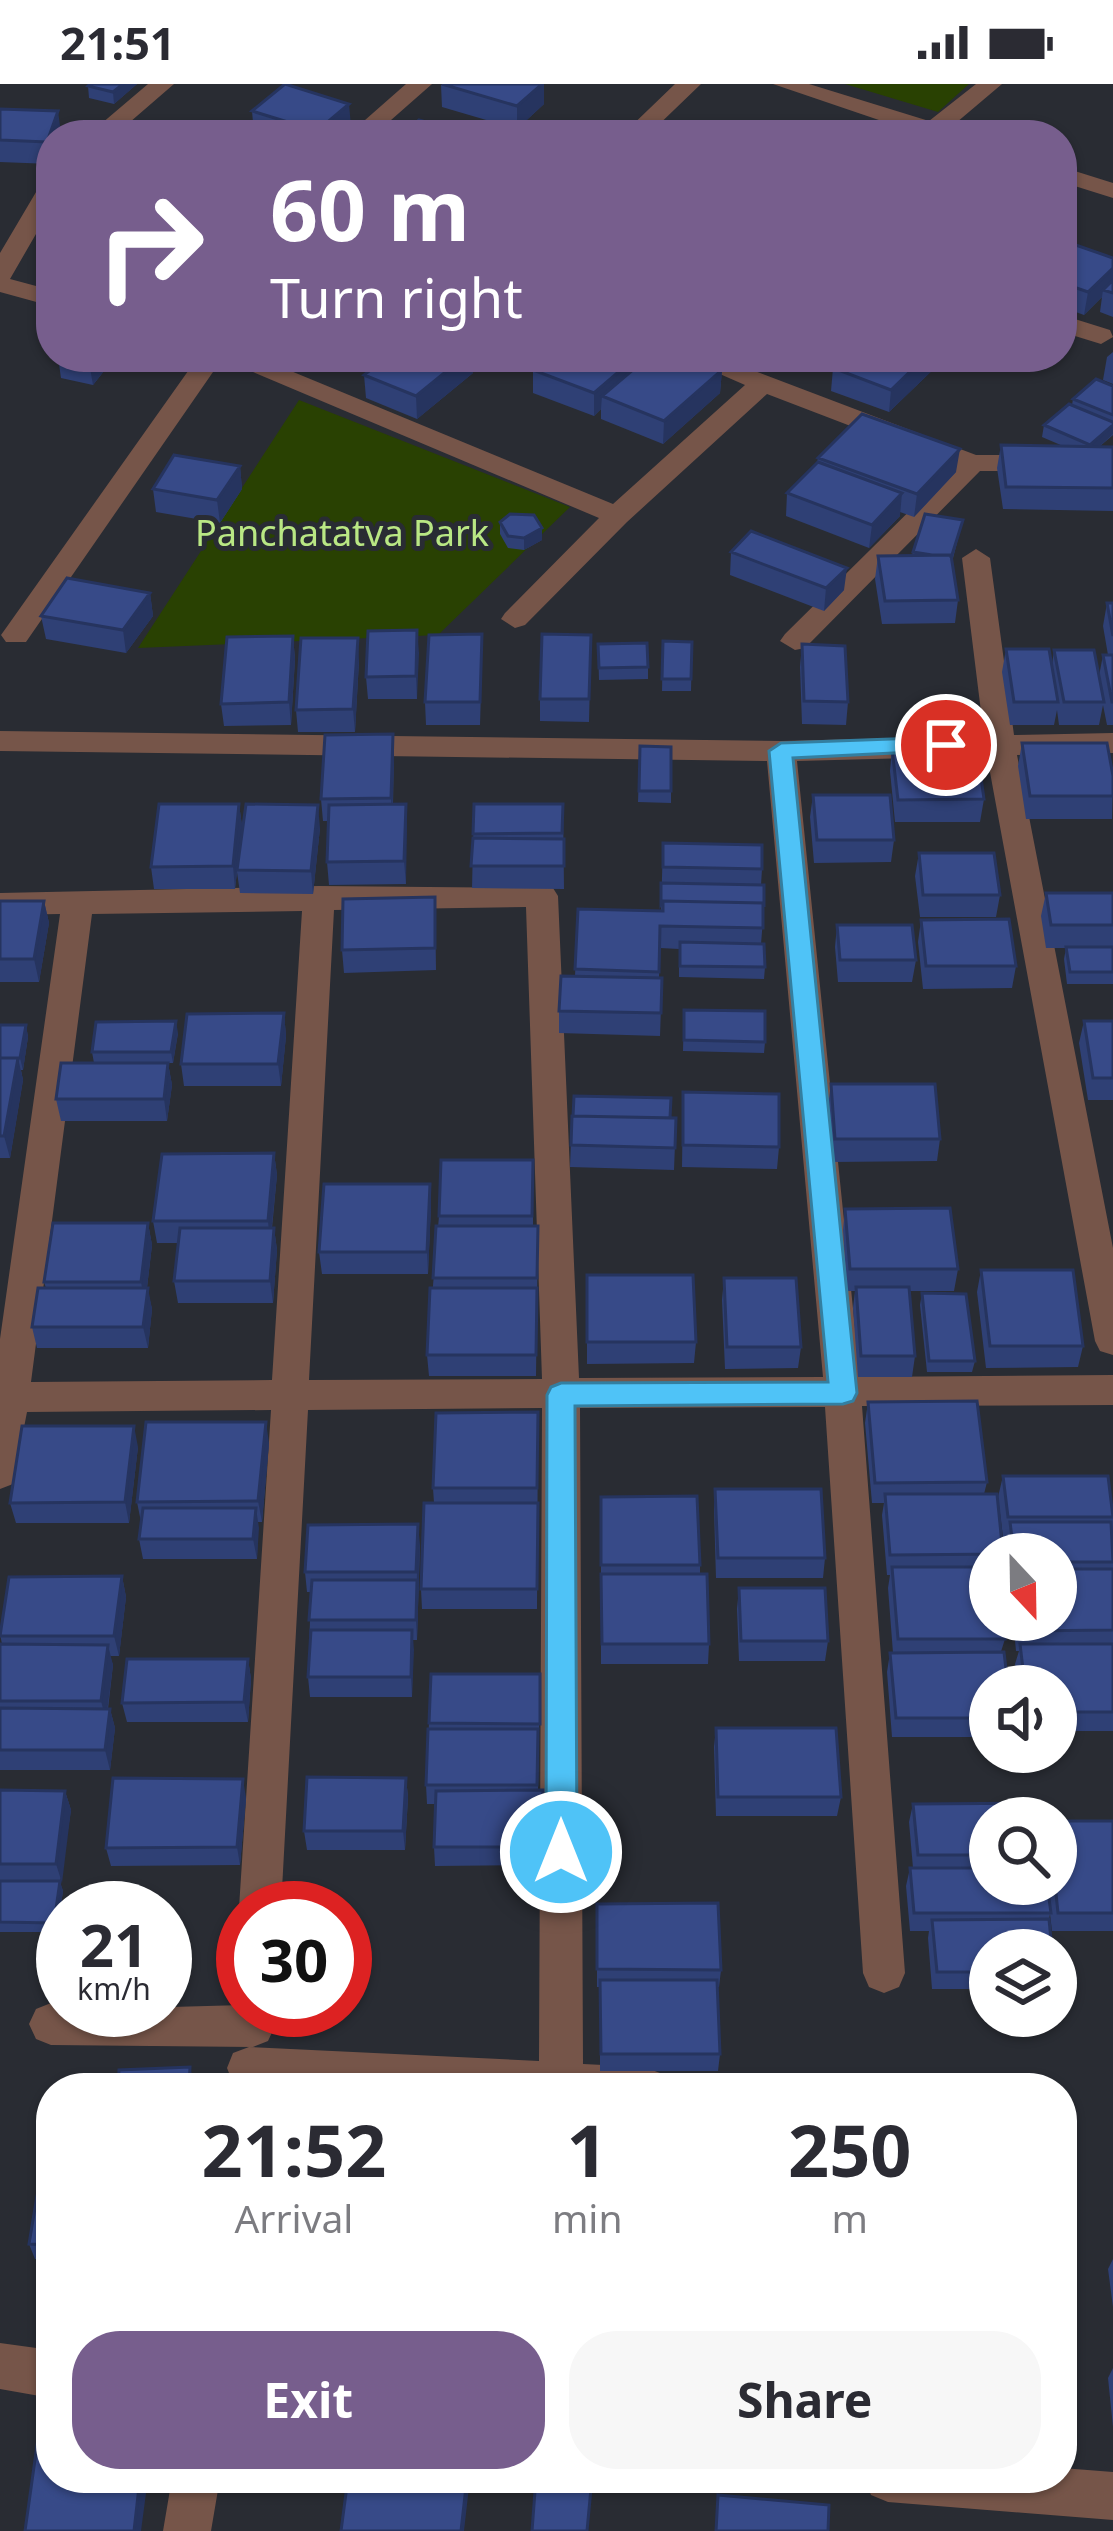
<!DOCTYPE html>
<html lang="en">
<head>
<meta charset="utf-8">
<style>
	:root { --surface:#fff; --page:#f7f7f7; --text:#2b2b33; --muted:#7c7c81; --accent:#775e8d }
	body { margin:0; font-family:"Noto Sans",sans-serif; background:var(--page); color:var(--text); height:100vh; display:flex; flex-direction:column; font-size:45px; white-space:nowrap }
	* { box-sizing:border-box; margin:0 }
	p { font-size:39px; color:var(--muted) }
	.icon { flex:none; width:66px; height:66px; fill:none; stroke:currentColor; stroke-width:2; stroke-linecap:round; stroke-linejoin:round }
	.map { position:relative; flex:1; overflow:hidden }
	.panel { position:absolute; left:36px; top:1989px; width:1041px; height:420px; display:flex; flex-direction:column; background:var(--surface); border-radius:48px; box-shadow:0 3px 9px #0004 }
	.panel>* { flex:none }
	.hud { position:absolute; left:36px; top:36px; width:1041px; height:252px; border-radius:48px; box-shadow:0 3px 9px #0004; background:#775e8d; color:#fff; overflow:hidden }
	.needle { width:78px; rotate:158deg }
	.tools { position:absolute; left:969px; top:1449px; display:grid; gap:24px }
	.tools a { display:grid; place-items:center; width:108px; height:108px; border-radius:50%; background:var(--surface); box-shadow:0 3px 9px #0004; font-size:60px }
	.speed { position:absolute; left:36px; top:1797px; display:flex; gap:24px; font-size:60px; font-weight:700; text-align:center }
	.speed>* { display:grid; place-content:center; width:156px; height:156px; border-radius:50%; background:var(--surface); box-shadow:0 3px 9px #0004; line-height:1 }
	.speed small { font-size:30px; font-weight:400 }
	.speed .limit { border:18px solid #d22; background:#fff; color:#111 }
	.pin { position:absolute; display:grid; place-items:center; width:102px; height:102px; color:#fff; margin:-51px; border:6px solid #fff; border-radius:50%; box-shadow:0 3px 12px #0007 }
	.me { position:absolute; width:132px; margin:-66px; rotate:0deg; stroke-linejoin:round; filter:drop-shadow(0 0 9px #0008) }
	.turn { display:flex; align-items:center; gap:42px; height:252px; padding:0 36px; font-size:54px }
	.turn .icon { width:156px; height:156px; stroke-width:2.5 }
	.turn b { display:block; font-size:84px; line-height:102px }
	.eta { display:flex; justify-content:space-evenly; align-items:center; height:204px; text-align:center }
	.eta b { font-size:72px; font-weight:700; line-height:84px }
	.primary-button { display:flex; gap:24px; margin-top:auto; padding:24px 36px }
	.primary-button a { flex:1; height:138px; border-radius:48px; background:var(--accent); color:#fff; font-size:48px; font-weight:700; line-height:138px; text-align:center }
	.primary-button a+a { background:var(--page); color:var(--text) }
	.status { display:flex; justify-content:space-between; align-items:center; height:84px; padding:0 60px; background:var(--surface); direction:ltr }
	.status svg { height:33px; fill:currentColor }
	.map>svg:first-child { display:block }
</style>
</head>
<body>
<div class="status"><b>21:51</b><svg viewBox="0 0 49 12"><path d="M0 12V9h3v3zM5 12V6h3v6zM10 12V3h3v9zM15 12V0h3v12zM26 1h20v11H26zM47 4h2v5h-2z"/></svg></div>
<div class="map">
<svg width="1113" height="2447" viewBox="0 0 1113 2447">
	<rect width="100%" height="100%" fill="#292c33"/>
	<!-- green -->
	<path fill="#294102" d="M845,0h124l-31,28z
		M299,316l271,107 -132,128 -300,13z"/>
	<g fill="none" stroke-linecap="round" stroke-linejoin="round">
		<!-- street -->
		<path fill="#765549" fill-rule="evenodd" d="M148,0h26l-59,51h-27z
			M406,0h26l-58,51h-26z
			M675,0h26l-53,51h-26z
			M773,0h36l120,37 47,-37h26l-52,44 10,7h-37z
			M1062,83l51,16v15l-51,-16z
			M51,96v28l-41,71 41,11v16l-51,-14v-39l42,-71z
			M1062,231l48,15 3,7 -12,7 -39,-12z
			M198,273h59l356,147 132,-119 -64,-28h37l258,98h137v16h-133l-175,177 -10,2 -15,-9 5,-7 170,-168 -188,-72 -140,128 -102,103 -10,3 -14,-9 4,-6 94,-95 -377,-159 -196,283h-20l-5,-7 5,-7z
			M976,465l14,9 24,177 99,-2v20l-96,2 96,493v107l-13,-4 -5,-10 -108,-585 -190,5 63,616 253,-2v30l-251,1 43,567 -6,14 -15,6 -15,-6 -6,-14 -38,-566 -245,1 3,656 61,3 16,6 6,15h-420l-13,-5 -6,-15 6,-15 16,-6 290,14 3,-653 -234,2 -27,498h-38v9l-4,-9 32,-498 -244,2 -14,72 -13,5v-150l60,-425 -60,1v-22l319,-7 234,2 5,8 21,482 244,-1 -56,-616 -767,-10v-20l781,10 203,-5 -22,-178zM526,823l16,472 -233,1 25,-470zM302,827l-30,469 -241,2 61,-468z
			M51,1919l12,1v6l180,-5v5l25,1 7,15 -7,15 -15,6 -202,-2 -15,-6 -7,-15 7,-15z
			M0,2259l51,7v48l-51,-9z
			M1062,2384l51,4v48l-225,-18 -17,-7 -7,-17h198z
			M172,2394h48l-9,53h-48z"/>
	</g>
	<!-- wall -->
	<path fill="#2f4075" d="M90,0h47l-23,20 -25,-6 -1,-12z
		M441,1l103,19 -27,25 -75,-22z
		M0,25l61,24 -10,31 -51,-2z
		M252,27l99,15 -11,9h-81l-5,-1z
		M1062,168l51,6v59l-13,-5 2,-15 -18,18 -22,-8z
		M1113,268v32l-10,-4 4,-23z
		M58,273h57l-22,28 -32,-7z
		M387,273h111l-18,15 -7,-3v4l-56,46 -51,-21 -2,-23z
		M845,273h97v4l-53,51 -58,-21 2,-23z
		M533,286h189l-2,23 -57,51 -62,-25v-10l-7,7 -61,-23z
		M1113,302v49l-14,12h14v64l-110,-2 -6,-41 4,-23 62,1 -21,-9 2,-12 28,-20 1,-6z
		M818,374l138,14 -42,45 -14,-5v4l-31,32 -83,-32 1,-23 30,-30z
		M240,382l2,23 -22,34 -64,-11 -3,-23z
		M963,436l-11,42 6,38 -3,23 -73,1 -7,-45 3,-23 34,-1 1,-3z
		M500,438l42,18 -18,10 -16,-2 -8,-14z
		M731,468l113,38 -20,21 -94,-36z
		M150,509l3,23 -27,37 -80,-14 -5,-23z
		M1107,519h6v122h-6l-4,-20 -4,20h-40l-2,-15 -3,15h-44l-8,-53 4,-23 46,16 2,-15 45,26 4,-21h5l-5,-29z
		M417,546v69h-49l-2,-22z
		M591,551l-2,87 -49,-1v-22z
		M293,552l2,23 -4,66 -67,1 -3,-22z
		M663,557l29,1 -1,49h-29z
		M598,560l50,23v12l-49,1z
		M802,560l46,58 -2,23 -44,-1 -2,-57z
		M482,573l-2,68h-54l-1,-23z
		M359,577l-4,71h-57l-2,-22z
		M1022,659l91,33 -1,43h-86l-8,-53z
		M640,662l31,1v56l-33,-1z
		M892,665l92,50 -4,23h-85l-5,-51z
		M394,673l-1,47h13v80l-77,1 -2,-23 1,-41h-5l-2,-22z
		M813,711l81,45 -3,22 -77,1 -4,-46z
		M239,720l3,22 -4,32 82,-30 -7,66 -73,-1 -3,-21 -2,17h-81l-3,-22z
		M474,720h89l1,85 -92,-1z
		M663,759l99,26 -1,16 3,22 -3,37 4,23 -1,12 -85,-2v-28l-19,-1 -1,30h3l-2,58 -101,-3v-22l16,-35 3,-67 83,2z
		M919,769l81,42 -4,22h-76l-5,-41z
		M1046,809h67v91h-46l-3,-25 2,-11h-20l-5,-32z
		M435,813l1,73 -92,3 -2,-23z
		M0,817h44l5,22 -10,59h-39z
		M921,836l95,46 -4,22 -89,1 -5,-47z
		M837,841l79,35 -4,22h-74l-3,-35z
		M684,926l81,32 -1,11 -81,-2z
		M284,929l2,23 -5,50h-97l-3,-22z
		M1084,937h29v79h-25l-9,-57z
		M0,941h26l2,12 -5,33h-2l2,10 -13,78h-10z
		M178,949l-5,30h-5l4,22 -5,36h-106l-5,-22 38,-36 -2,-11z
		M831,1000l109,55 -3,22 -105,1 -4,-56z
		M683,1008l96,55 -2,22 -95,-2z
		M572,1032l104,2 -2,52 -104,-3z
		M274,1069l3,22 -5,53h2l3,22 -4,53h-95l-4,-22 4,-38h-21l-4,-22z
		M533,1076v66h5l-2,150h-107l-2,-21 12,-139z
		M430,1100l1,22 -3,68h-106l-3,-22z
		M845,1125l113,60 -4,22h-45l6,65 -3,21h-54l-5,-69 2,-17h-8l-4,-61z
		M148,1139l4,22 -5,43 5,21 -4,39h-111l-5,-21 14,-39 -2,-6z
		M981,1186l102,76 -5,21 -92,1 -9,-76z
		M587,1191l109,67 -2,21 -107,1z
		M724,1194l77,69 -3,21 -73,1 -3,-69z
		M922,1209l53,68 -3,11h-45l-7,-67z
		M868,1318l119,80 -3,12 6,60v66l15,19 -15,47v51h-98l-5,-65 3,-19h3l-5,-65 2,-13h-3l-5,-60 2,-12h-12l-7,-80z
		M538,1328l-1,197h-115l-1,-20 13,-86 -1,-15z
		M269,1359l-7,79h-4l-1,37h-114l-4,-20 2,-17 -4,-20z
		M138,1363l-9,76h-113l-6,-20z
		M1003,1392l110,35v220h-57v-45h-38l-3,-22 4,-13h-3l-3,-31h43v-66h-50v-17h-3l-5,-40z
		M715,1405l110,69 -2,20h-107l-2,-68z
		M601,1413l99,68v9l9,70 -1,20h-107z
		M420,1461l-3,95h-4l-1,57h-102l-2,-20 3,-85h-4l-2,-20z
		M122,1492l4,21 -7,59h-9l3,9 -5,44h2l5,19 -5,42h-110v-126h2l-2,-10z
		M739,1504l89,53 -3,20h-86l-2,-52z
		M248,1575l3,20 -3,43h-121l-5,-19z
		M540,1590l-2,116h5v75l-108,1 -1,-19 2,-43h-9l-1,-19 3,-62z
		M716,1644l125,69 -4,19h-121l-2,-69z
		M406,1694l2,19 -3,53h-98l-3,-19z
		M0,1706l65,1 6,19 -11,73 3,8 -6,41h-57z
		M246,1714l-6,67 -129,1 -5,-18z
		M913,1720l77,14v66h66l57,-63v110h-61l-2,-17 -1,5 -59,31v39h-58l-4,-51 1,-7h-19l-4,-45 4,-18h3l-4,-46z
		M597,1820l124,66 -2,17h-2l3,67 -2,17h-118v-84h-3z
		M51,2112v64l-16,-1 -6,-15z
		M1113,2175v48l-5,-38z
		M1113,2284v59l-5,-49z"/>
	<!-- shaded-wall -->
	<path fill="#26345f" d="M123,0h14l-23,20 -1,-12z
		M542,0h2v20l-27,25v-23z
		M349,20l2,22 -11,9h-23v-4z
		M58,27l3,22v2h-10v29l-4,-22z
		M1113,184v19l-10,3 -1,7 -18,18 4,-23z
		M94,273h21l-22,28 -4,-23z
		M464,273h9v16l-56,46 -1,-23z
		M480,273h18l-18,15z
		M636,273h18l-52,39 -1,13 -7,7v-23z
		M925,273h17v4l-53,51 2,-22z
		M722,286l-2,23 -57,51 1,-23z
		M1113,341v9l-25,23 2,-12z
		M960,365l-4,23 -42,45 3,-23z
		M240,382l2,23 -22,34 -3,-23z
		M902,409l-2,23 -31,32 3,-23z
		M542,444v12l-18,10v-12z
		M847,484l-3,22 -20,21 2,-23z
		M150,509l3,23 -27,37 -3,-23z
		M417,546l2,23 -2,46 -1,-23z
		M293,552l2,23 -4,66 -2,-23z
		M358,554l1,23 -4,71 -2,-23z
		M393,650l1,23 -2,64 -1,-23z
		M239,720l3,22 -7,63 -2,-23z
		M406,720l1,22 -1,58 -2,-23z
		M318,721l2,23 -7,66 -2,-23z
		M44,817l5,22 -10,59 -5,-23z
		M284,929l2,23 -5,50 -3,-22z
		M176,937l2,12 -5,30 -2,-11z
		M26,941l2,12 -5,33 -3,-12z
		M18,974l5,22 -13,78 -6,-22z
		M168,979l4,22 -5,36 -3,-22z
		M274,1069l3,22 -7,68 -2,-22z
		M430,1100l1,22 -3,68 -1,-22z
		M148,1139l4,22 -7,59 -4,-22z
		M274,1144l3,22 -4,53 -3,-22z
		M148,1204l4,21 -4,39 -5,-21z
		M266,1338l3,21 -7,79 -4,-21z
		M134,1342l4,21 -9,76 -4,-21z
		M256,1424l3,20 -2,31 -4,-20z
		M418,1440l2,21 -3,95 -1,-20z
		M122,1492l4,21 -7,59 -5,-20z
		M412,1546l2,20 -2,47 -1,-20z
		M108,1561l5,20 -7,55 -5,-19z
		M248,1575l3,20 -3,43 -4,-20z
		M110,1625l5,19 -5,42 -5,-20z
		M406,1694l2,19 -3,53 -2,-19z
		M243,1695l3,19 -6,67 -3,-18z
		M65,1707l6,19 -9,73 -6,-19z
		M60,1797l3,10 -6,41 -3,-9z
		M190,1983l4,17v4h-5z
		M140,2394h8l-7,53h-7z
		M467,2394h3l-6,53h-3z"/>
	<!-- building -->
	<path fill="#374a88" stroke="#26345f" stroke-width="3" d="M90,0h33l-10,8 -25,-6z
		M285,0l64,20 -32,27 -65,-20z
		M442,0h100l-25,22z
		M0,25l58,2 -11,31 -47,-2z
		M419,36l52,15h-69z
		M1070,159l43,15v10l-25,24 -26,-9v-31z
		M1113,196v13l-10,-3z
		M64,273h30l-5,5z
		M387,273h77l-48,39 -52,-21z
		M549,273h87l-42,36 -61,-23z
		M648,273h39l35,13 -58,51 -62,-25z
		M845,273h80l-34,33 -58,-22z
		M1096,295l17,7v29l-40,-16z
		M1069,320l44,18v3l-23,20 -46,-20z
		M862,330l98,35 -43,45 -99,-36z
		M1001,361l112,2v41l-107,-1z
		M174,371l66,11 -23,34 -64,-11z
		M818,378l84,31 -30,32 -85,-32z
		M510,430l24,1 8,13 -18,10 -16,-2 -8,-14z
		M925,430l38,6 -12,38v-3h-19l-19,-3z
		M751,447l96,37 -21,20 -95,-36z
		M951,471l7,45 -73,1 -7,-45z
		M67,494l83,15 -27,37 -82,-14z
		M1107,519h6v33z
		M417,546l-1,46 -50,1 2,-46z
		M482,550l-2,68h-55l4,-67z
		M542,550l49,1 -2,64h-49z
		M293,552l-4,66 -68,2 6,-67z
		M301,554h57l-5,71 -57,1z
		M663,557l29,1 -1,37h-29z
		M647,559l1,24 -49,1 -1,-24z
		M802,560l43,2 3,56 -44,-1z
		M1006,565h43l9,53h-44z
		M1054,566h40l10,52h-40z
		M1103,571h10v47h-1z
		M393,650l-2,64 -70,1 4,-64z
		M1022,659h85l6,33v20h-83z
		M640,662l31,1v44h-32z
		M892,665h85l7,50 -86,1z
		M813,711h77l4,45h-77z
		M159,720h80l-6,62 -82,1z
		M246,720l72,1 -7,66 -74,-1z
		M406,720l-2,57 -77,1 2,-57z
		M474,720h89l-1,29 -89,1z
		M473,754l91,1v27h-93z
		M663,759l99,2v24l-99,-2z
		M919,769h75l6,42h-77z
		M661,799l103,2v22l-1,-4 -100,-2 -2,3z
		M1046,809h67v32h-62z
		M435,813v51l-93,2 1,-51z
		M0,817h44l-10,58h-34z
		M663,817l100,2v25l-103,-2 -1,46 -84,-3 3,-60 85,2z
		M1009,835l7,47h-90l-5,-46z
		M837,841h75l4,35h-76z
		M680,858l84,2 1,23 -85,-1z
		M1066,863h47v25h-43z
		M561,892l101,2 -1,35 -102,-2z
		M684,926l81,1v31l-81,-2z
		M284,929l-6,51h-97l6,-50z
		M176,937l-5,31h-79l4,-30z
		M1084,937h29v57h-20z
		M0,941h26l-6,33h-20z
		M0,974h18l-14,78h-4z
		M61,979h107l-4,36h-108z
		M831,1000h104l5,55h-105z
		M683,1008l96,2v53l-96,-2z
		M574,1012l97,2 -1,20 -97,-2z
		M572,1032l104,2 -1,30 -104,-3z
		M274,1069l-6,68h-115l9,-67z
		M441,1076h92l-1,56h-93z
		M324,1100h106l-3,68h-108z
		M950,1124l8,61h-108l-5,-60z
		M53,1139h95l-7,59h-97z
		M436,1142h102l-1,52h-104z
		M180,1144h94l-4,53h-96z
		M981,1186h92l10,76h-93z
		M587,1191h106l3,67h-109z
		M724,1194h72l5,69h-74z
		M856,1203h53l6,69h-54z
		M38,1204h110l-5,39h-111z
		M430,1204h107l-1,67h-109z
		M922,1209l44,1 9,67h-46z
		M977,1317l10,81 -112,1 -7,-81z
		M538,1328l-1,76h-104l3,-75z
		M146,1338h120l-8,79 -121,1z
		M22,1342h112l-9,76 -115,1z
		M1003,1392h105l5,41h-105z
		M715,1405h106l4,69h-107z
		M885,1410h112l6,60 -113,1z
		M697,1412l3,69h-99v-68z
		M424,1419h114l-1,86h-116z
		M143,1424h113l-3,31h-114z
		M1010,1438h101l2,40h-57v-8h-42z
		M418,1440l-2,48h-111l3,-47z
		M892,1483h98v53h13l2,19h-107z
		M1056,1485h57v61l-92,1 -1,-11h36z
		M601,1490h106l2,70h-107z
		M122,1492l-8,60h-114l9,-59z
		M312,1496h105l-1,40h-107z
		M739,1504h86l3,53h-87z
		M311,1546h101l-1,47h-103z
		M0,1560l108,1 -7,56h-101z
		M1020,1560h93v68h-57v-26h-31z
		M1004,1568l4,34h-18v32h-94l-6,-65z
		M127,1575h121l-4,43 -122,1z
		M431,1590h109v50l-111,-1z
		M0,1624l110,1 -5,41h-105z
		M716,1644h120l5,69h-123z
		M428,1645h110l-1,56h-111z
		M307,1693l99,1 -3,53h-99z
		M113,1694l130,1 -6,68 -131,1z
		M0,1706l65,1 -9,73h-56z
		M543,1706v57h-109l2,-56z
		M1040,1719l2,15h-52v37h-72l-5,-51z
		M1056,1737h57v92h-55l-3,-29z
		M910,1784h80v16h57l4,29h-137z
		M0,1797h60l-6,42 -54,-1z
		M718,1819l3,67 -124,-1v-65z
		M1049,1835l3,31h-62v22h-53l-5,-52z
		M600,1896h117l3,74h-119z
		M190,1983l-1,21h-71l1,-18z
		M37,2112h14v49l-22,-1z
		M40,2340l11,1v53h89l-6,53h-109z
		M348,2394h119l-6,53h-120z
		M536,2394h56l-5,53h-55z
		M718,2411l111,10 -1,26h-112z"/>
	<!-- route -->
	<path fill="#4fc3f7" stroke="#337fa1" stroke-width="3" d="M946,653l11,8 -3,5 -161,8 64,635 -4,8 -10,3 -268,2 2,446 -5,11 -11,4 -11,-4 -4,-11 1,-457 4,-8 10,-4 267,-1 -59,-631 12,-8z"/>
	<g text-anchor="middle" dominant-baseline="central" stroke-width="10" stroke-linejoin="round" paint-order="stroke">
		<!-- far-park labels -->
		<g font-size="36" fill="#b9e784" stroke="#292c33">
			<text x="342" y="448">Panchatatva Park</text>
		</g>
	</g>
</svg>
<div class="tools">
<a><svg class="needle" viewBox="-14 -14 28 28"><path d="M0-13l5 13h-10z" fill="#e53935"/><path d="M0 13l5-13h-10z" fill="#7c7c81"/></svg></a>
<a><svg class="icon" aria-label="sound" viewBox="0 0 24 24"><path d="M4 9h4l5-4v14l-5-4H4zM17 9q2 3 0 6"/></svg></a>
<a><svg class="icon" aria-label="search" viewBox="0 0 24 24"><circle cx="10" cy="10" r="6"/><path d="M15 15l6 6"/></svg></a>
<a><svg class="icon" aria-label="layers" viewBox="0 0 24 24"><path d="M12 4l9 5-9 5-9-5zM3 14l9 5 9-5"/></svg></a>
</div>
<div class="speed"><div>21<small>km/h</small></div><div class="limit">30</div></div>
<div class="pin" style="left:946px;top:661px;background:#d93025"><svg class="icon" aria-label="arrive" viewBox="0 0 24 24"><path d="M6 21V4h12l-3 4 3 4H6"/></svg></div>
<svg class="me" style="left:561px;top:1768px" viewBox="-20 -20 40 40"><circle r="17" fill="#4fc3f7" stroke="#fff" stroke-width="3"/><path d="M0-11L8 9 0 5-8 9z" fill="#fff"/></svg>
<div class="hud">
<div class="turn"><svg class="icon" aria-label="right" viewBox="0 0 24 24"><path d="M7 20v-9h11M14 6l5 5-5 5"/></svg><div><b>60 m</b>Turn right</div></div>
</div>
<section class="panel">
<div class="eta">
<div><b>21:52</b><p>Arrival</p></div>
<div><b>1</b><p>min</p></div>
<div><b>250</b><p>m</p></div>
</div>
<div class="primary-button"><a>Exit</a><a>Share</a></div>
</section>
</div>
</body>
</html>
